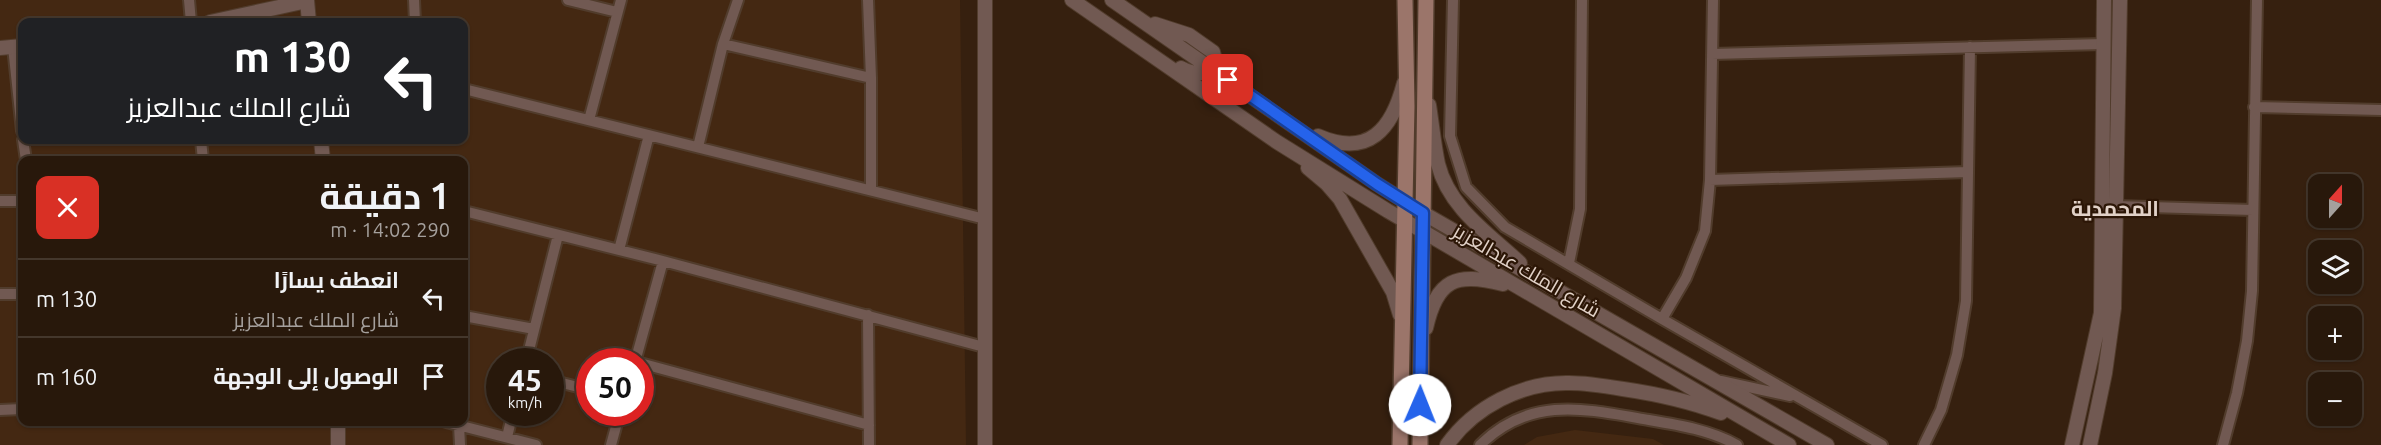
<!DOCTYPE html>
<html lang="ar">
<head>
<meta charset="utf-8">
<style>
	:root { --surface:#28180b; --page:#302114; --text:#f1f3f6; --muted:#a5a09d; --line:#44372c }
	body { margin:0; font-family:Ubuntu,Cairo,sans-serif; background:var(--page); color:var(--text); direction:rtl; height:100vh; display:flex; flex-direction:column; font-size:22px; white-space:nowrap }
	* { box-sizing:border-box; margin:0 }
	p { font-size:20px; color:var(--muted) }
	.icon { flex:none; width:33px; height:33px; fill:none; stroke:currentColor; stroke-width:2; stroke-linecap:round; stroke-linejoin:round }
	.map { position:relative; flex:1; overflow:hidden; direction:ltr }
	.drawer { position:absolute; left:18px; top:156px; width:450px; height:270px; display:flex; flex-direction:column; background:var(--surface); border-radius:12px; box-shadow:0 2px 4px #0004,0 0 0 2px var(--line); direction:rtl }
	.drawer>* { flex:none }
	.banner { position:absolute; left:18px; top:18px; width:450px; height:126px; border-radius:12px; box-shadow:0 2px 4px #0004,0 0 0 2px var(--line); direction:rtl; background:#202124; color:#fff; overflow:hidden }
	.needle { width:39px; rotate:21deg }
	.tools { position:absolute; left:2308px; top:174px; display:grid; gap:12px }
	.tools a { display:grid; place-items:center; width:54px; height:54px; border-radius:12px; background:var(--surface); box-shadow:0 2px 4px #0004,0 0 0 2px var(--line); font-size:30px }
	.speed { position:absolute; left:486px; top:348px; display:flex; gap:12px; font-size:30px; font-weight:700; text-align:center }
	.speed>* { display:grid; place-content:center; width:78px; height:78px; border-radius:50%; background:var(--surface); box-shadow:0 2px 4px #0004,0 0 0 2px var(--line); line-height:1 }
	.speed small { font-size:15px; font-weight:400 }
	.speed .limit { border:9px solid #d22; background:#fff; color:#111 }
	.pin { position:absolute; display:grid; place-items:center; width:51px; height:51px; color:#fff; margin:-26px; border-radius:12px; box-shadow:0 3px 9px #0006 }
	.me { position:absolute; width:66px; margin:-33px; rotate:1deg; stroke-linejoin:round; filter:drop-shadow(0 0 4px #0008) }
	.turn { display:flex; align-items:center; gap:21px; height:126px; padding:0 18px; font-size:27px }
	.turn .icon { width:78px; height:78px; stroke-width:2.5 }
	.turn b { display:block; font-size:42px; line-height:51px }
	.round { display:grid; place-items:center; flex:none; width:63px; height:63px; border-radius:12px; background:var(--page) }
	.overview { display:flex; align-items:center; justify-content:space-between; height:102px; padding:0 18px }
	h1 { font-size:36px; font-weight:700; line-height:45px }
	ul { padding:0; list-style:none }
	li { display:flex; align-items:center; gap:18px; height:78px; padding:0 18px; border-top:2px solid var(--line) }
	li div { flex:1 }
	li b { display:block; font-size:22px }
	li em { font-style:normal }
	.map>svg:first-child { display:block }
</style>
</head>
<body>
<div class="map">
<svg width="2381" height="445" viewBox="0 0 2381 445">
	<rect width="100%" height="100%" fill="#36200f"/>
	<!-- built -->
	<path fill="#442812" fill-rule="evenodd" d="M0,0h960l6,445h-966zM22,22h442v118h-442zM22,160h442v262h-442zM500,362h50v50h-50zM590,362h50v50h-50z
		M1575,430l78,9 11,6h-140l13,-8z"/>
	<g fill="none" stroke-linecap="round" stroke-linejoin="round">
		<defs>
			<path id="minor" d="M189,0l2,22
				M414,0l1,22
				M568,0l49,12
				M738,0l-15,44 148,34
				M868,0l3,78v112
				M1453,0l-3,136 16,51 39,40 157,92 220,126
				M13,47l9,84
				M1712,54l392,-10
				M464,89l521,130
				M2254,107l127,3
				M589,120l32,-120
				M23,140l3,20
				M201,140l2,20
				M698,147l25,-103
				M1710,180l258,-8
				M0,201h22
				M2115,206l138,4
				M464,211l199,50 321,86
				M619,250l30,-115
				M1569,263l11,-54 2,-209
				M0,294h22
				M868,315l1,130
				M464,316l70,13
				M1662,319l24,-41 19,-47 5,-51 3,-180
				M526,362l32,-127
				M635,362l28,-101
				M640,363l229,62
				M550,380l40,10
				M1721,381l69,15
				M0,410l22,-1
				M446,422l90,23
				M459,425l1,20
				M507,437l6,-25
				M611,445l9,-33
				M1480,445c51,-50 106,-36 169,-25 30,5 61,10 88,25
				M1924,445l17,-35 16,-55 9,-54 4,-254
				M2223,445l14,-52 10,-52 5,-50 5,-291"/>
			<path id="tertiary" d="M307,0l2,22
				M985,0v445
				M1072,0l205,142 111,69 401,234
				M1112,0l265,184 46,29 404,232
				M210,22l97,-21
				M1155,24l34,11 24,17c8,24 -17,25 -32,16
				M0,48l22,-2
				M1429,105c3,19 5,40 9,59 11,44 51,70 82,99
				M1318,136c51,22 74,-7 86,-53
				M321,140l2,20
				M1308,168l19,16 13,15 53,93 7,23
				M1426,328c11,-49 30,-56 77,-44
				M338,422v23
				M1447,445c27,-38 75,-63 122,-62 18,0 36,3 54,6 34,5 66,12 98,24
				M2072,445l29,-132 3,-313
				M2090,445l15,-72 9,-65 6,-308"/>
			<path id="secondary" d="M1400,445l7,-339 -2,-106
				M1420,445l6,-445"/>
		</defs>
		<!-- minor casing -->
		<use href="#minor" stroke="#513c2c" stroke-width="14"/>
		<!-- tertiary casing -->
		<use href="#tertiary" stroke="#513c2c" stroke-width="16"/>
		<!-- secondary casing -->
		<use href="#secondary" stroke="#513c2c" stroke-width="18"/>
		<!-- minor -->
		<use href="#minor" stroke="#715952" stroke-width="10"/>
		<!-- tertiary -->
		<use href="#tertiary" stroke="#715952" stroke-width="14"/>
		<!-- secondary -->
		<use href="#secondary" stroke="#9b756a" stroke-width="15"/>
	</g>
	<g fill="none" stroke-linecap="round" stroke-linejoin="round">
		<defs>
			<path id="route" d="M1228,80l149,104 46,29 -3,192"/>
		</defs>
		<!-- route casing -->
		<use href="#route" stroke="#184099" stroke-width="15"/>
		<!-- route -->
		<use href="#route" stroke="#2563eb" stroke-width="10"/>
	</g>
	<g text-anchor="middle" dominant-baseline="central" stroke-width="4.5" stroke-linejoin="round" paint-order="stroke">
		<!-- street labels -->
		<g font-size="20" fill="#e1d1c7" stroke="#2c1606">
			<text transform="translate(1527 270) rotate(30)">شارع الملك عبدالعزيز</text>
		</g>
		<!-- neighbourhood labels -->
		<g font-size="21" font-weight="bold" fill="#e1d1c7" stroke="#2c1606">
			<text x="2115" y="208">المحمدية</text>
		</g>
	</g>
</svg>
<div class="tools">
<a><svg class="needle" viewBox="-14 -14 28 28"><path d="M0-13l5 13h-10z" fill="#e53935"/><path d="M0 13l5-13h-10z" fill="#a5a09d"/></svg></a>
<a><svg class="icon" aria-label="layers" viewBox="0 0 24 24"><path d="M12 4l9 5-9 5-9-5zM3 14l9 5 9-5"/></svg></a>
<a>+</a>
<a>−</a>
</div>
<div class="speed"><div>45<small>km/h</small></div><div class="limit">50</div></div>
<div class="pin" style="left:1228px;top:80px;background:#d93025"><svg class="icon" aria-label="arrive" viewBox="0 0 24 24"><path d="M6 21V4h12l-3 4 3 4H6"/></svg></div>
<svg class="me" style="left:1420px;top:405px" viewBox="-20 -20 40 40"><circle r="19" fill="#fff"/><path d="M0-13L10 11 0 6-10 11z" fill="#2563eb"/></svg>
<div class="banner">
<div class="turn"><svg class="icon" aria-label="left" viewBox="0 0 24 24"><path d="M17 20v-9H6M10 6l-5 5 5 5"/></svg><div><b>130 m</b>شارع الملك عبدالعزيز</div></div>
</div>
<section class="drawer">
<div class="overview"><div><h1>1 دقيقة</h1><p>290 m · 14:02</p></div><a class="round" style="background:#d93025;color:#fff"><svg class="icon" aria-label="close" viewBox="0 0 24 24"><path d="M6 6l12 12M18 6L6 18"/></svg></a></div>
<ul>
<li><svg class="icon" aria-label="left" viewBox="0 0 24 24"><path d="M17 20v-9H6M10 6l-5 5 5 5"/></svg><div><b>انعطف يسارًا</b><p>شارع الملك عبدالعزيز</p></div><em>130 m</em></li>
<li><svg class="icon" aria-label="arrive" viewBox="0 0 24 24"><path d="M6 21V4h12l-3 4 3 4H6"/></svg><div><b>الوصول إلى الوجهة</b></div><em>160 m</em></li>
</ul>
</section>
</div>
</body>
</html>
